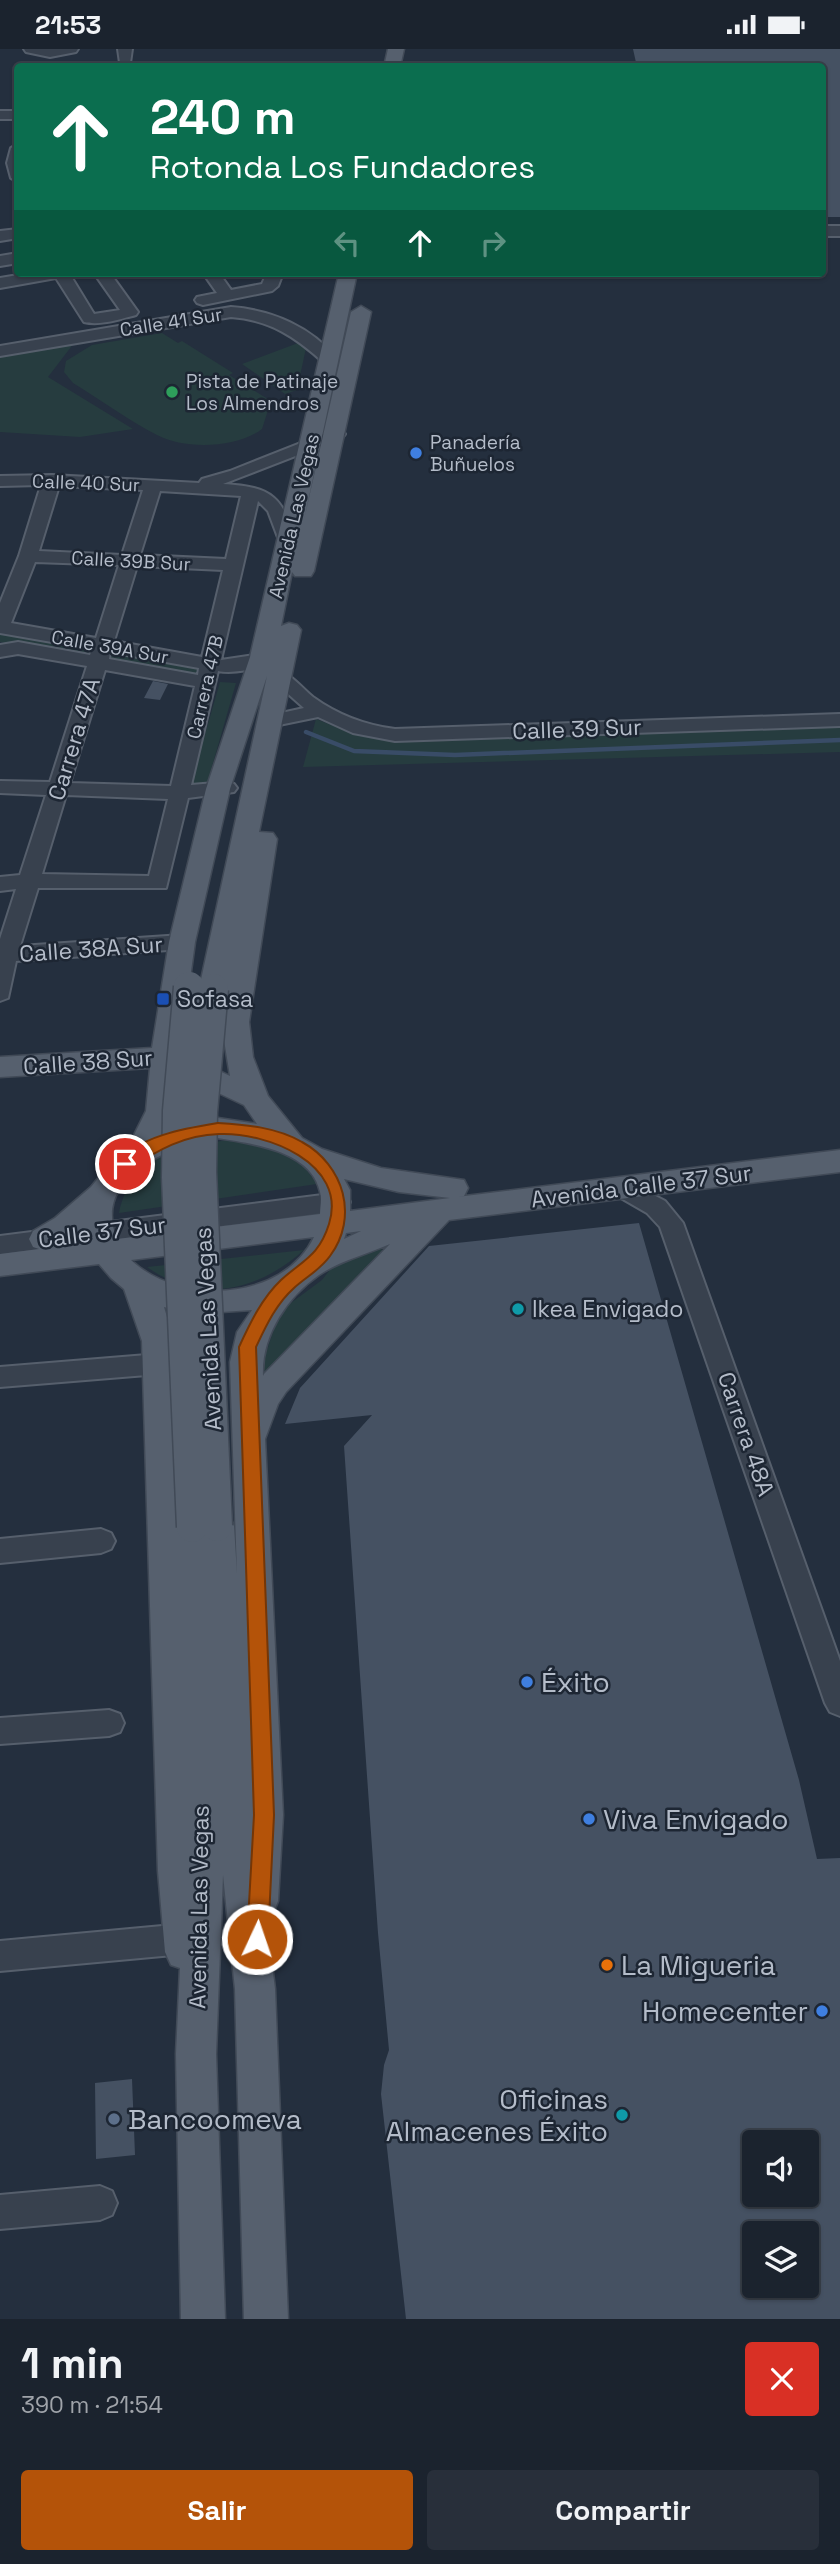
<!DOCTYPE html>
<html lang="es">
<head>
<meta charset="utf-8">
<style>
	:root { --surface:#1b232e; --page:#282f3a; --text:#f1f3f6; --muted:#a0a4aa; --line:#39404a; --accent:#b45309 }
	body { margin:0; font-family:"Space Grotesk",sans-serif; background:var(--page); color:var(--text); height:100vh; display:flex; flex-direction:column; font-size:26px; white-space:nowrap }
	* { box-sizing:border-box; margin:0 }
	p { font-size:23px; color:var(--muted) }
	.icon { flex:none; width:38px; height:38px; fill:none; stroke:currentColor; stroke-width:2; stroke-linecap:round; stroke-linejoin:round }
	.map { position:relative; height:2270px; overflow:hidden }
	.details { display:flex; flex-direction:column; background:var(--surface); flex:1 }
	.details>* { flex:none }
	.guide { position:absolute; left:14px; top:14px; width:812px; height:214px; border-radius:7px; box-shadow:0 2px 5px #0004,0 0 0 2px var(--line); background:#0b6e4f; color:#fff; overflow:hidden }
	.buttons { position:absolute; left:742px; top:2081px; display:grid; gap:14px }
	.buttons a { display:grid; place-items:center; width:77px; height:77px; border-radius:7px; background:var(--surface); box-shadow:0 2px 5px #0004,0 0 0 2px var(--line); font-size:35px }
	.pin { position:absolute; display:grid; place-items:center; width:60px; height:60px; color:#fff; margin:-30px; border:4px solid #fff; border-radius:50%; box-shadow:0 2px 7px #0007 }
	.me { position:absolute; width:77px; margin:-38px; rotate:3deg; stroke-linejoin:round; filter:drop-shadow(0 0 5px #0008) }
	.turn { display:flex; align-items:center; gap:24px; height:147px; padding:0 21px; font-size:32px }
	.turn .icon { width:91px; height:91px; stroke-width:2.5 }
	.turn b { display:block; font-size:49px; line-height:60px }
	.lanes { display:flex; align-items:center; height:66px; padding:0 21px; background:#0003; justify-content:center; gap:35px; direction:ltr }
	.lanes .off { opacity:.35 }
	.round { display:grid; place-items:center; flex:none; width:74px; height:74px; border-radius:7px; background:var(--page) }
	.overview { display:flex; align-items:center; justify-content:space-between; height:119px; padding:0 21px }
	h1 { font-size:42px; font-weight:700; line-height:52px }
	.cta { display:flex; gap:14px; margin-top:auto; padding:14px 21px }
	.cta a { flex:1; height:80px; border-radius:7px; background:var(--accent); color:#fff; font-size:28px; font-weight:700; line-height:80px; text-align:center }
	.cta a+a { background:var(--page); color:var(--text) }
	.status { display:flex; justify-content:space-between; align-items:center; height:49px; padding:0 35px; background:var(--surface); direction:ltr }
	.status svg { height:19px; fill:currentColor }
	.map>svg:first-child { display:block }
</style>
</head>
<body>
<div class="status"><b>21:53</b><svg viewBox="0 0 49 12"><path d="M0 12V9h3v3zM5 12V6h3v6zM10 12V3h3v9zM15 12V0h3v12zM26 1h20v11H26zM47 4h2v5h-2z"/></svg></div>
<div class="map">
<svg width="840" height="2270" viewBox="0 0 840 2270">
	<rect width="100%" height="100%" fill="#242f3e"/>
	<!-- green -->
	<path fill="#263c3f" d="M162,284l16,10 4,-2 51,32 -4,2 42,26 -9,28c-25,19 -77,21 -105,6 -29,-15 -56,-35 -84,-52l-9,-11 2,-11 26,-16z
		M74,294l-26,34 85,52 -53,8 -80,-5v-76z
		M298,294l8,5 -9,42 -12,4 -43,-30z
		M0,578l201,36 -5,17 -196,-38z
		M220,633l16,1 -29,101 -16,-1z
		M316,670l43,17 41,5 440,-15v26l-537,15z
		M234,1090c39,4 61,11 83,45l-198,29c13,-61 62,-66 115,-74z
		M377,1195l10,11 -113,117 -14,-1 20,-60 42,-31 14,-18z
		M304,1201c-46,41 -104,55 -157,17z"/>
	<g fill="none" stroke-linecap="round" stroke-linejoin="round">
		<!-- stream -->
		<path stroke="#394c67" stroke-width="4.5" d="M306,683l48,19 101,4 385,-15"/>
	</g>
	<!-- building -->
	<path fill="#455162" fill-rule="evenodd" d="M633,0h207v168h-18v-150h-185z
		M153,632l15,3 -8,16 -16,-2z
		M639,1174l160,557 18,79 23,-1v461h-434l-25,-225 3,-29 5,-15 -11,-117 -34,-487 28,-31 -87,9 15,-36 129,-142zM754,2093h53v53h-53zM754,2184h53v52h-53z
		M132,2030l3,76 -39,4 -1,-76z"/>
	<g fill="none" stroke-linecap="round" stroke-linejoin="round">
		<defs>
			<path id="minor" d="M24,0h54l-2,3 -26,5 -24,-5z
				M118,0h14l-2,14h-10z
				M0,62h18v8h-18z
				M18,95v38l-7,-4 -4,-15 4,-15z
				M822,177h18v10h-18z
				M18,180v9l-18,3v-10z
				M18,204v10l-18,3v-10z
				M30,224h39l25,41 26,-4 -26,-37h16l28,39 -2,3c-15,4 -36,11 -52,7l-28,-44 -56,10v-10z
				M203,224h16l12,17 31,-6 5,-11h16l-5,13 -6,5 -69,14 -6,-2 -2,-3 2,-3 20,-4z
				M231,258c41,3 81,20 107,53l-8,5 -6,-2c-28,-26 -54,-43 -93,-46l-231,39v-10z
				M336,380l6,1 3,4 -3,4 -119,46c51,3 59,13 74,60l-3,4h-12l-14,-37 -10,-10 -37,159 40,-6 10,6c-10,10 -40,14 -53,11l-27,114 36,-3 7,2 3,4 -3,4 -46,6 -22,90h-128l-18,58 162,-11 8,2 3,5 -3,5 -8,2 -166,12 -8,37 -8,3v-62l16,-50 -16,2v-14l20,-2 26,-80 -46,-2v-12l50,1 37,-116 -69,-12 -18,3v-12l18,-3 72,13 2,-6 -92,-16v-30l19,-47 22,-71 -41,1v-10l52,-1 147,8 3,-4 28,-8zM59,437l84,4 -21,65 -83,-4zM160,442l81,5 -15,63 -86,-4zM35,513l84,3 -23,73 -85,-15zM137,517l86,4 -21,87 -88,-16zM110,603l89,16 -1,7 -89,-16zM105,621l90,16 -24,100 -101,-3zM66,746l102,4 -19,77 -107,-2z
				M278,621c13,4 24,18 35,27 25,18 51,28 82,32l445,-15v12l-445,15 -42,-8 -35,-16 -39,8 -7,-2 -3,-4 3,-4 32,-7 -36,-32z
				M623,1130l42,22 18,22 157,438v55l-10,-4 -5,-9 -165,-476 -13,-14 -33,-19 -3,-6 3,-6z
				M338,1144l9,3 3,6 -3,6 -9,3 -338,43v-18z
				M159,1305l9,3 4,7 -4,7 -9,3 -159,13v-20z
				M101,1480l10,4 4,8 -4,8 -10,4 -101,10v-24z
				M109,1661l11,4 4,9 -4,9 -11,4 -109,8v-26z
				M184,1875l11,4 5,11 -5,11 -11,4 -184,17v-30z
				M100,2137l12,5 5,12 -5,12 -12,5 -100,9v-34z"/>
			<path id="major" d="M388,0h16l-4,18h-16z
				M339,224h18l-53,247 47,-208 10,-6 10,6 -57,259 -3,5h-16l-3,-4 -11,54 8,-3 8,2 4,5 -42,202 14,1 4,6 -28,183 4,35 15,39 34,42 20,11 59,19 83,12 4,8 -4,8 -7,1 383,-47v22l-391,48 -163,172 -8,12 -13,35 18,376 -5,86 -5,13 -7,2 9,73 13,330h-44l-9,-330 -12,-114 -7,179 9,265h-44l-5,-265 4,-86 -9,-3 -6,-13 -7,-81 -16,-530 -18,-52 -13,-11 -12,-14 -99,12v-22l39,-5 -6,-2 -4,-8 4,-8 22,-13 36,-31 25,-31 13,-11 17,-34 4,-43 -150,9v-20l152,-9 17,-106 37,-153 44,-132zM267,627l-68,313 4,6 10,3 10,-3 3,-6 -5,33 9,54 -50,-24 15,-110 35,-153zM178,1025l66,31 13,19 -39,-6 -52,11 8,-18zM218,1089c34,6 93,12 102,54 2,7 0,15 0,22l-203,25c-26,-62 54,-94 101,-101zM344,1130l55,13 51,6 -100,13v-21zM83,1179l5,15 -33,4zM361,1182l-17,8 2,-6zM314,1188c-31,65 -135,69 -183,23zM390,1195l-126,130 -1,2c-2,-40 24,-79 56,-101 20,-14 49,-21 71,-31zM164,1258l27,7 61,-4 -15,22 -7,30 7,212 -3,-48 -5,-10 -12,-4 -13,6 -12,-5 -11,4 -7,-176z"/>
		</defs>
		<!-- minor casing -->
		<use href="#minor" stroke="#565f6c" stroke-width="4"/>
		<!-- major casing -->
		<use href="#major" stroke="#414a57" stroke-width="3"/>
		<!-- minor -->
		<use href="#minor" fill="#38414e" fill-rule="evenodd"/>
		<!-- major -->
		<use href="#major" fill="#56606e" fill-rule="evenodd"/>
		<defs>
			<path id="major-bridge" d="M189,938l-11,124 -1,66 15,350
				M213,940l-11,123 -1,60 16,354"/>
		</defs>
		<!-- major-bridge casing -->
		<use href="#major-bridge" stroke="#414a57" stroke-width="33" stroke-linecap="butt"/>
		<!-- major-bridge -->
		<use href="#major-bridge" stroke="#56606e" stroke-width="30"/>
	</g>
	<!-- route -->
	<path fill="#b45309" stroke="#753606" stroke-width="2" d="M218,1074c29,2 58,4 84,19 42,23 57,75 28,114 -10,14 -24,21 -36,32 -18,16 -28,38 -38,59l18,468 -6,124 -3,7 -8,3 -7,-3 -3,-7 7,-124 -15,-468c11,-24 23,-49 42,-67 22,-20 38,-24 48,-56 19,-61 -63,-92 -110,-90 -35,1 -61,16 -88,34l-6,2 -8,-6c20,-28 70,-36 101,-41z"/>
	<!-- markers -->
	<circle fill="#2e9e5b" stroke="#1d2633" stroke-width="2.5" cx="172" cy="343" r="7"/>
	<g fill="#3f7fe0" stroke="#1d2633" stroke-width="2.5">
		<circle cx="416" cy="404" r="7"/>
		<circle cx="527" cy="1633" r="7"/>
		<circle cx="589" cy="1770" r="7"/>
		<circle cx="822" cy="1962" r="7"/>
	</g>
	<rect fill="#1a4fb4" stroke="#1d2633" stroke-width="2.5" x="156" y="943" width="14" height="14" rx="3.5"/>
	<g fill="#0f9aa8" stroke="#1d2633" stroke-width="2.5">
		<circle cx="518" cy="1260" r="7"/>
		<circle cx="622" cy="2066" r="7"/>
	</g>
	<circle fill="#e8710a" stroke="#1d2633" stroke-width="2.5" cx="607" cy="1916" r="7"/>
	<circle fill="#5c6f8a" stroke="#1d2633" stroke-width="2.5" cx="114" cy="2070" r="7"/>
	<g text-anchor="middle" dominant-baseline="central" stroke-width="5" stroke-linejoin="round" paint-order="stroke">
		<!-- far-street labels -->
		<g font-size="19" fill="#b4bcc9" stroke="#1d2633">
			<text transform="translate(171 273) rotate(-9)">Calle 41 Sur</text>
			<text transform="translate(86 434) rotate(2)">Calle 40 Sur</text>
			<text transform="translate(294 467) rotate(-77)">Avenida Las Vegas</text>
			<text transform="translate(131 512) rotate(3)">Calle 39B Sur</text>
			<text transform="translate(110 598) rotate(10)">Calle 39A Sur</text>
			<text transform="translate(205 638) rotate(-77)">Carrera 47B</text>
		</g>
		<!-- far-poi labels -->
		<g font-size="19" fill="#b4bcc9" stroke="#1d2633" text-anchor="start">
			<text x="186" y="332">Pista de Patinaje<tspan x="186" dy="22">Los Almendros</tspan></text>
			<text x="430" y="393">Panadería<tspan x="430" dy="22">Buñuelos</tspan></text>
		</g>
		<!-- street labels -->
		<g font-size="23" fill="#b4bcc9" stroke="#1d2633">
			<text transform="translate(577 680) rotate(-2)">Calle 39 Sur</text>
			<text transform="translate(74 690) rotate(-73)">Carrera 47A</text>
			<text transform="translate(91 900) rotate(-4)">Calle 38A Sur</text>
			<text transform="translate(88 1013) rotate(-4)">Calle 38 Sur</text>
			<text transform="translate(641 1137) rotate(-7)">Avenida Calle 37 Sur</text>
			<text transform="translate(102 1183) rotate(-7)">Calle 37 Sur</text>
			<text transform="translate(208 1280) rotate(-93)">Avenida Las Vegas</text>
			<text transform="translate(746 1385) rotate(71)">Carrera 48A</text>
			<text transform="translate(199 1858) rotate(-89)">Avenida Las Vegas</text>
		</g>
		<!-- poi labels -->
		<g font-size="23" fill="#b4bcc9" stroke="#1d2633" text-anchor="start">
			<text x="177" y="950">Sofasa</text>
			<text x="532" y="1260">Ikea Envigado</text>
		</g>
		<!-- near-poi labels -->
		<g font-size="28" fill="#b4bcc9" stroke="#1d2633" text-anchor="start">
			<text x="541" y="1633">Éxito</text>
			<text x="603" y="1770">Viva Envigado</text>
			<text x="621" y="1916">La Migueria</text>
			<text x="808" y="1962" text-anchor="end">Homecenter</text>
			<text x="608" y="2050" text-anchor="end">Oficinas<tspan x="608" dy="32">Almacenes Éxito</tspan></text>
			<text x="128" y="2070">Bancoomeva</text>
		</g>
	</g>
</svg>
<div class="buttons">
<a><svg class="icon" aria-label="sound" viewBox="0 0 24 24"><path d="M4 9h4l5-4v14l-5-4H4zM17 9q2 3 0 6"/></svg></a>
<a><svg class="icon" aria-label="layers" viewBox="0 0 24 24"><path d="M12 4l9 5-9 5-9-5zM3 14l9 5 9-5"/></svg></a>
</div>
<div class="pin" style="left:125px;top:1115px;background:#d93025"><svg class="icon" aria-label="arrive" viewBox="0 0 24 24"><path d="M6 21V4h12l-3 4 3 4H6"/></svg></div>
<svg class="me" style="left:257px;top:1890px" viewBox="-20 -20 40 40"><circle r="17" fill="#b45309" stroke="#fff" stroke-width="3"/><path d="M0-11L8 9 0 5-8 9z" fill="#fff"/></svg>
<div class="guide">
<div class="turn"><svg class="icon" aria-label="ahead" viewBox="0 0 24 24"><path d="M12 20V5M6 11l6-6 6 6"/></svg><div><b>240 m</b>Rotonda Los Fundadores</div></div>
<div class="lanes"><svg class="icon off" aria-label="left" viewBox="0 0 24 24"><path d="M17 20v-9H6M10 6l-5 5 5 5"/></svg><svg class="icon" aria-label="ahead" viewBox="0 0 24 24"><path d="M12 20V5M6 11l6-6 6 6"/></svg><svg class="icon off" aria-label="right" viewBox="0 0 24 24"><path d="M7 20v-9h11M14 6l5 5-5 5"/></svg></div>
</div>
</div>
<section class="details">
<div class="overview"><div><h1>1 min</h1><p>390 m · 21:54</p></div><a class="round" style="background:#d93025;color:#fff"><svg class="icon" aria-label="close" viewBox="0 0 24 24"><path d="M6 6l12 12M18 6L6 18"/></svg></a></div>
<div class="cta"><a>Salir</a><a>Compartir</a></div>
</section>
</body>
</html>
